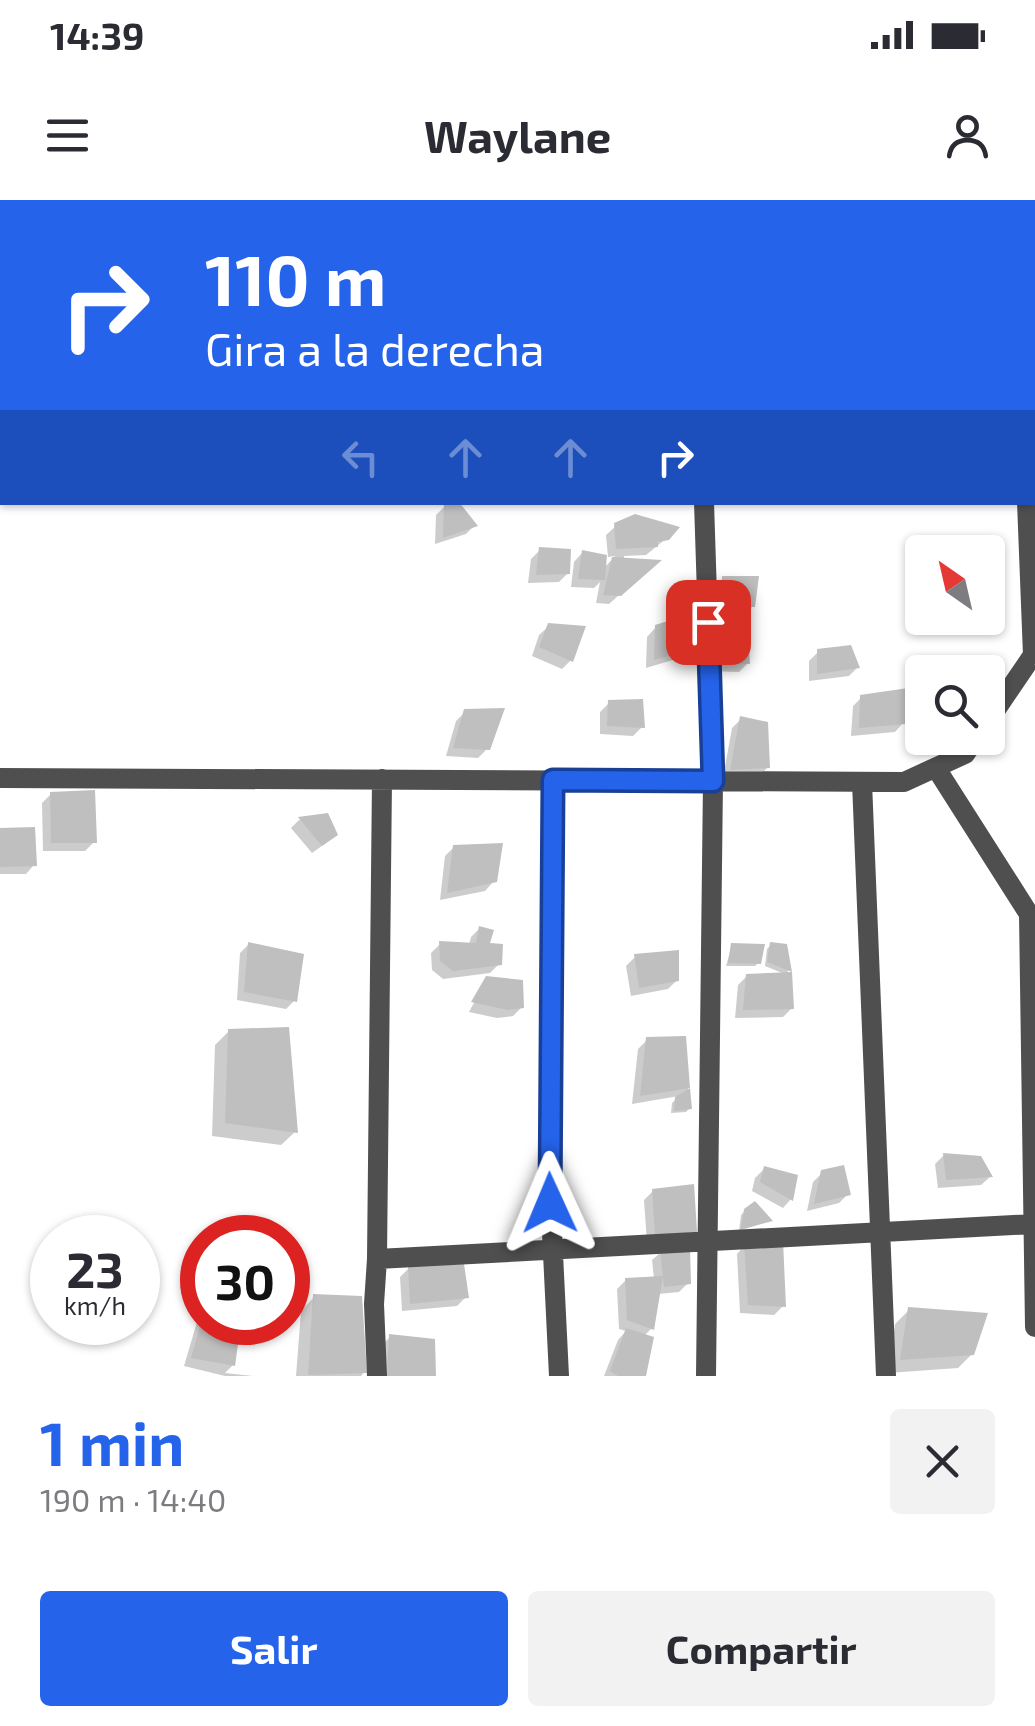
<!DOCTYPE html>
<html lang="es">
<head>
<meta charset="utf-8">
<style>
	:root { --surface:#fff; --page:#f2f2f3; --text:#2b2b33; --muted:#7c7c81; --accent:#2563eb }
	body { margin:0; font-family:"Exo 2",sans-serif; background:var(--page); color:var(--text); height:100vh; display:flex; flex-direction:column; font-size:38px; white-space:nowrap }
	* { box-sizing:border-box; margin:0 }
	p { font-size:32px; color:var(--muted) }
	.icon { flex:none; width:55px; height:55px; fill:none; stroke:currentColor; stroke-width:2; stroke-linecap:round; stroke-linejoin:round }
	.map { position:relative; height:1176px; overflow:hidden }
	.panel { display:flex; flex-direction:column; background:var(--surface); flex:1 }
	.panel>* { flex:none }
	.banner { position:absolute; left:0px; top:0px; width:1035px; height:305px; box-shadow:0 2px 8px #0004; background:#2563eb; color:#fff; overflow:hidden }
	.needle { width:65px; rotate:326deg }
	.controls { position:absolute; left:905px; top:335px; display:grid; gap:20px }
	.controls a { display:grid; place-items:center; width:100px; height:100px; border-radius:10px; background:var(--surface); box-shadow:0 2px 8px #0004; font-size:50px }
	.speed { position:absolute; left:30px; top:1015px; display:flex; gap:20px; font-size:50px; font-weight:700; text-align:center }
	.speed>* { display:grid; place-content:center; width:130px; height:130px; border-radius:50%; background:var(--surface); box-shadow:0 2px 8px #0004; line-height:1 }
	.speed small { font-size:25px; font-weight:400 }
	.speed .limit { border:15px solid #d22; background:#fff; color:#111 }
	.pin { position:absolute; display:grid; place-items:center; width:85px; height:85px; color:#fff; margin:-42px; border-radius:20px; box-shadow:0 5px 15px #0006 }
	.me { position:absolute; width:110px; margin:-55px; rotate:359deg; stroke-linejoin:round; filter:drop-shadow(0 0 8px #0008) }
	.turn { display:flex; align-items:center; gap:35px; height:210px; padding:0 40px; font-size:45px }
	.turn .icon { width:130px; height:130px; stroke-width:2.5 }
	.turn b { display:block; font-size:70px; line-height:85px }
	.lanes { display:flex; align-items:center; height:95px; padding:0 40px; background:#0003; justify-content:center; gap:50px; direction:ltr }
	.lanes .off { opacity:.35 }
	.round { display:grid; place-items:center; flex:none; width:105px; height:105px; border-radius:10px; background:var(--page) }
	.headline { display:flex; align-items:center; justify-content:space-between; height:170px; padding:0 40px }
	h1 { font-size:60px; font-weight:700; line-height:75px; color:var(--accent) }
	.primary-button { display:flex; gap:20px; margin-top:auto; padding:20px 40px }
	.primary-button a { flex:1; height:115px; border-radius:10px; background:var(--accent); color:#fff; font-size:40px; font-weight:700; line-height:115px; text-align:center }
	.primary-button a+a { background:var(--page); color:var(--text) }
	.status { display:flex; justify-content:space-between; align-items:center; height:70px; padding:0 50px; background:var(--surface); direction:ltr }
	.status svg { height:28px; fill:currentColor }
	header { display:flex; justify-content:space-between; align-items:center; height:130px; padding:0 40px; background:var(--surface); font-size:45px; font-weight:700 }
	.map>svg:first-child { display:block }
</style>
</head>
<body>
<div class="status"><b>14:39</b><svg viewBox="0 0 49 12"><path d="M0 12V9h3v3zM5 12V6h3v6zM10 12V3h3v9zM15 12V0h3v12zM26 1h20v11H26zM47 4h2v5h-2z"/></svg></div>
<header><svg class="icon" aria-label="menu" viewBox="0 0 24 24"><path d="M4 6h16M4 12h16M4 18h16"/></svg>Waylane<svg class="icon" aria-label="person" viewBox="0 0 24 24"><circle cx="12" cy="8" r="4"/><path d="M4 21q1-7 8-7t8 7"/></svg></header>
<div class="map">
<svg width="1035" height="1176" viewBox="0 0 1035 1176">
	<rect width="100%" height="100%" fill="#fff"/>
	<!-- shadow -->
	<path fill="#0003" d="M259,0h42l2,2h-50z
		M448,0h76l-76,2z
		M604,0h64l1,2h-65z
		M800,0h19v2h-22z
		M445,306l29,20 -8,8 -31,10 1,-29z
		M616,326l51,12 -21,17 -22,1v4l32,2 -47,42 -13,-1 4,-21 -6,6 -23,-1 3,-25 8,-9 22,15 11,-12 -7,1 -2,-22z
		M540,350l28,23 -9,9 -31,1 3,-24z
		M723,378l30,28 -9,9 -30,-1v-27z
		M724,418l24,45 -9,9 -31,-1 7,-44z
		M549,426l22,34 -9,9 -30,-13 7,-21z
		M656,427l29,23 -9,9 -30,9 1,-31z
		M818,452l39,16 -8,8 -40,5v-20z
		M862,497l42,25 -9,10 -44,4 2,-30z
		M609,503l33,24 -9,9 -33,-2v-22z
		M465,512l22,37 -9,9 -32,-2 10,-35z
		M741,519l27,48 -9,9 -36,2 9,-50z
		M51,594l43,48 -9,9h-42l-1,-48z
		M327,616l-1,27 -14,10 -21,-25 8,-8z
		M0,631l34,34 -8,9h-26z
		M454,647l40,34 -9,10 -45,9 5,-44z
		M479,729l20,35 -9,9 -47,6 -11,-9 -1,-17 9,-9 29,1 2,-8z
		M248,745l47,55 -9,9 -49,-9 3,-47z
		M732,745l27,17 -4,4h-29z
		M771,745l14,2 7,61 -9,9 -48,1 3,-33 9,-9 40,-1 -22,-9 2,-17z
		M635,757l42,23 -9,9 -37,7 -5,-30z
		M484,784l38,23 -9,9 -16,2 -28,-6z
		M229,831l66,101 -14,13 -69,-9 3,-91z
		M647,840l41,48 2,20 -4,4 -15,1 1,-10 7,-7 -47,8 6,-55z
		M944,955l46,22 -9,8 -43,3 -3,-24z
		M764,969l27,30 -8,9 -31,-17 3,-13z
		M823,972l25,22 -9,9 -32,8 6,-29z
		M653,991l42,40 -48,12 -3,-43z
		M745,1011l25,10 -31,10 2,-16z
		M745,1045l38,61 -9,9 -34,-2 -3,-59z
		M661,1052l27,31 -9,9 -21,2 -6,34 -8,8 -1,40h-39l14,-36 8,-9 -7,-2 -2,-40 9,-9 28,-1 -2,-19z
		M409,1068l57,29 -9,9 -55,5 -2,-34z
		M314,1097l50,75 -3,4h-65l5,-65z
		M909,1110l63,44 -14,14 -70,5 7,-49z
		M202,1116v6l31,43 -8,8 28,3h-28l-41,-10 13,-44z
		M390,1137l43,39h-53l1,-30z"/>
	<!-- building -->
	<path fill="#bfbfbf" d="M459,302l19,24 -35,12 1,-35z
		M635,314l45,13 -11,13 -11,2v5l-42,2 -2,-26z
		M539,347l32,2 -1,25 -34,1z
		M582,350l25,5 -2,25 -27,-1z
		M612,357l50,3 -41,36 -18,-1z
		M722,376h37l-4,31 -34,-1z
		M723,415l24,5 3,44 -34,-1z
		M684,416l4,35 -34,9 1,-35z
		M548,423l38,3 -13,36 -34,-15z
		M851,445l9,23 -43,6v-25z
		M922,486l-16,38 -47,4 1,-33z
		M643,499l2,29 -38,-2 1,-26z
		M505,508l-15,42 -37,-2 11,-39z
		M740,516l28,6 2,46 -40,2z
		M95,590l2,53h-46l-1,-51z
		M328,613l10,22 -16,11 -24,-29z
		M35,627l2,39 -37,1v-39z
		M503,643l-6,39 -50,11 6,-48z
		M479,726l15,4 -4,13 13,1 -1,21 -49,6 -13,-10 -1,-20 37,2z
		M248,742l56,12 -7,48 -53,-10z
		M770,742l17,2 5,28 -25,-10z
		M731,743l34,1 -4,20 -33,-1z
		M679,750v31l-40,7 -5,-34z
		M792,772l2,37 -51,1 3,-36z
		M486,776l37,4 1,28 -16,2 -37,-8z
		M289,827l9,106 -73,-10 3,-94z
		M686,836l4,52 -50,8 6,-59z
		M690,888l2,21 -18,2 1,-14z
		M943,953l38,3 12,21 -47,3z
		M844,965l7,30 -37,9 7,-34z
		M764,966l34,9 -5,26 -33,-19z
		M694,984l3,48 -42,3 -3,-46z
		M755,1001l18,20 -32,8 3,-20z
		M783,1041l3,66 -38,-2 -4,-62z
		M690,1047l1,37 -27,3 -4,-38z
		M464,1064l5,34 -59,6 -2,-38z
		M663,1076l-9,54 -27,-10 -2,-42z
		M313,1094l49,2 5,77 -59,2z
		M908,1107l80,6 -14,42 -74,5z
		M201,1122h40l-6,44 -44,-8z
		M626,1128l28,9 -8,39h-28l-8,-5z
		M389,1134l46,5 1,37h-49z"/>
	<g fill="none" stroke-linecap="round" stroke-linejoin="round">
		<!-- minor -->
		<path stroke="#4f4f4f" stroke-width="20" d="M695,0v2
			M1015,0v2
			M704,302l9,279 -7,595
			M1027,302l6,153
			M988,521l47,-69
			M936,568l98,154
			M0,578l904,4 61,-28 11,-16
			M382,579l-5,480 656,-35
			M553,580l-4,392 10,204
			M862,582l24,594
			M1029,714l6,413
			M377,1059l-3,45 3,72"/>
	</g>
	<g fill="none" stroke-linecap="round" stroke-linejoin="round">
		<defs>
			<path id="route" d="M550,1003l3,-423 160,1 -5,-159"/>
		</defs>
		<!-- route casing -->
		<use href="#route" stroke="#184099" stroke-width="25"/>
		<!-- route -->
		<use href="#route" stroke="#2563eb" stroke-width="18"/>
	</g>
</svg>
<div class="controls">
<a><svg class="needle" viewBox="-14 -14 28 28"><path d="M0-13l5 13h-10z" fill="#e53935"/><path d="M0 13l5-13h-10z" fill="#7c7c81"/></svg></a>
<a><svg class="icon" aria-label="search" viewBox="0 0 24 24"><circle cx="10" cy="10" r="6"/><path d="M15 15l6 6"/></svg></a>
</div>
<div class="speed"><div>23<small>km/h</small></div><div class="limit">30</div></div>
<div class="pin" style="left:708px;top:422px;background:#d93025"><svg class="icon" aria-label="arrive" viewBox="0 0 24 24"><path d="M6 21V4h12l-3 4 3 4H6"/></svg></div>
<svg class="me" style="left:550px;top:1003px" viewBox="-20 -20 40 40"><path d="M0-17L14 15 0 8-14 15z" fill="#2563eb" stroke="#fff" stroke-width="4"/></svg>
<div class="banner">
<div class="turn"><svg class="icon" aria-label="right" viewBox="0 0 24 24"><path d="M7 20v-9h11M14 6l5 5-5 5"/></svg><div><b>110 m</b>Gira a la derecha</div></div>
<div class="lanes"><svg class="icon off" aria-label="left" viewBox="0 0 24 24"><path d="M17 20v-9H6M10 6l-5 5 5 5"/></svg><svg class="icon off" aria-label="ahead" viewBox="0 0 24 24"><path d="M12 20V5M6 11l6-6 6 6"/></svg><svg class="icon off" aria-label="ahead" viewBox="0 0 24 24"><path d="M12 20V5M6 11l6-6 6 6"/></svg><svg class="icon" aria-label="right" viewBox="0 0 24 24"><path d="M7 20v-9h11M14 6l5 5-5 5"/></svg></div>
</div>
</div>
<section class="panel">
<div class="headline"><div><h1>1 min</h1><p>190 m · 14:40</p></div><a class="round"><svg class="icon" aria-label="close" viewBox="0 0 24 24"><path d="M6 6l12 12M18 6L6 18"/></svg></a></div>
<div class="primary-button"><a>Salir</a><a>Compartir</a></div>
</section>
</body>
</html>
